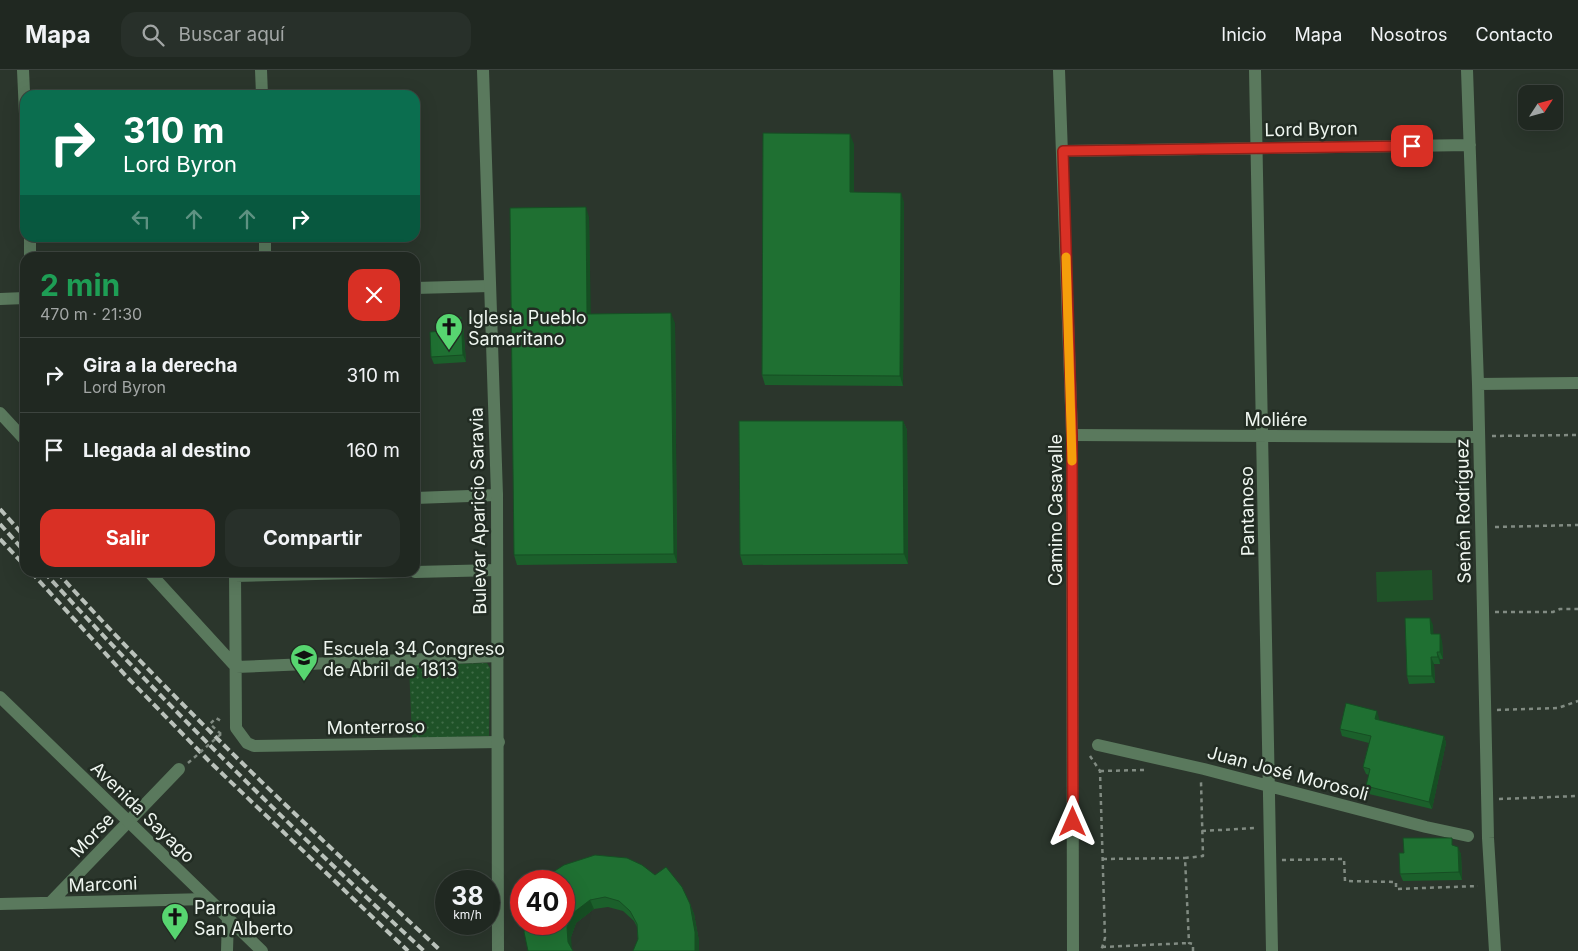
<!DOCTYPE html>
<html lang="es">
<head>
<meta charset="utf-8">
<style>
	:root { --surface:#202821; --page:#28302a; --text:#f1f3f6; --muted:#a2a6a5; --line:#3d443f; --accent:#d93025 }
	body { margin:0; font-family:Inter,sans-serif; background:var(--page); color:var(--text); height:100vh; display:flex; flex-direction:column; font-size:19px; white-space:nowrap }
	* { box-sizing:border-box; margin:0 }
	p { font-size:16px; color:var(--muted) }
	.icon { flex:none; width:28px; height:28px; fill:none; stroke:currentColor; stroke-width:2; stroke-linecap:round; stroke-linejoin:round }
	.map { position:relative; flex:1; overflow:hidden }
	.details { position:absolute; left:20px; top:182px; width:400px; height:325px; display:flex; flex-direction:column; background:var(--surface); border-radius:15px; box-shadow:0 5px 20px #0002,0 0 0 1px var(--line) }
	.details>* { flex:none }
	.top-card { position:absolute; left:20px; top:20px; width:400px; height:152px; border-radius:15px; box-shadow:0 5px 20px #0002,0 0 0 1px var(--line); background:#0b6e4f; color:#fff; overflow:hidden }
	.needle { width:32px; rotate:54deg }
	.tools { position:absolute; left:1518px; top:15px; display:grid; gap:10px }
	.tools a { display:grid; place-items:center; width:45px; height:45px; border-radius:10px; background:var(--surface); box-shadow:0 5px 20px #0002,0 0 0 1px var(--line); font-size:25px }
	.speed { position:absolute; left:435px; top:800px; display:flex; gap:10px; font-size:25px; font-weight:700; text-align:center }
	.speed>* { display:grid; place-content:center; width:65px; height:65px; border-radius:50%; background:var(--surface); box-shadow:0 5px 20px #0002,0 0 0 1px var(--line); line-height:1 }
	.speed small { font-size:12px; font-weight:400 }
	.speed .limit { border:8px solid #d22; background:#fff; color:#111 }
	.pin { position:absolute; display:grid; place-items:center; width:42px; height:42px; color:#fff; margin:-21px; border-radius:10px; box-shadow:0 2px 8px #0006 }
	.me { position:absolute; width:55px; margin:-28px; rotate:0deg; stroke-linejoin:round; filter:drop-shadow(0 0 4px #0008) }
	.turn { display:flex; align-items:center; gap:18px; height:105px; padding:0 20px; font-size:22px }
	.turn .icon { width:65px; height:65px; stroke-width:2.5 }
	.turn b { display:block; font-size:35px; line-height:42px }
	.lanes { display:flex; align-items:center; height:48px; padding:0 20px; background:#0003; justify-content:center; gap:25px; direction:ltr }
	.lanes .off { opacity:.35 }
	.round { display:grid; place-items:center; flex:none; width:52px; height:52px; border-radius:15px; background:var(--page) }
	.overview { display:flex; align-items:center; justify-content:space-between; height:85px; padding:0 20px }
	h1 { font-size:30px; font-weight:700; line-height:38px; color:#1e9e55 }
	.action { display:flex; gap:10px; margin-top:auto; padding:10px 20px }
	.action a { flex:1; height:58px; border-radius:15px; background:var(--accent); color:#fff; font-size:20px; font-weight:700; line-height:58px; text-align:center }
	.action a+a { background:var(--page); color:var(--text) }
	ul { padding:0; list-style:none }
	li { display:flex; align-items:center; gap:15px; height:75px; padding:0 20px; border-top:1px solid var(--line) }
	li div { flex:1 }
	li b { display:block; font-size:19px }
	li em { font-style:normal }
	header { display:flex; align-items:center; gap:30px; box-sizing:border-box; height:70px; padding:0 25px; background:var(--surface); border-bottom:1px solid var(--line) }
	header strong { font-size:24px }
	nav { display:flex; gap:28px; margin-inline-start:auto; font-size:18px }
	.search { width:350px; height:45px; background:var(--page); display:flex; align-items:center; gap:12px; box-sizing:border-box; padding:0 18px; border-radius:15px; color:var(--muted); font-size:19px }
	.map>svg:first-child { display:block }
</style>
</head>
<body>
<header>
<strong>Mapa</strong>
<div class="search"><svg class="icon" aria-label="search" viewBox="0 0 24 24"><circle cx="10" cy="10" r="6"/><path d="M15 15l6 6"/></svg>Buscar aquí</div>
<nav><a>Inicio</a><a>Mapa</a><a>Nosotros</a><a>Contacto</a></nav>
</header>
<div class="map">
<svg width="1578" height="881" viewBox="0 0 1578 881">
	<defs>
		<pattern id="park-dots" width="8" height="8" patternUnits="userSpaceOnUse" patternTransform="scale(1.25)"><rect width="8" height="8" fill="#1f5228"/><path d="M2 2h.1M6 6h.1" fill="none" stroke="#406c48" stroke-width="1.8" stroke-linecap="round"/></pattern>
	</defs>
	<rect width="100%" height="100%" fill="#2b362c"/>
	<!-- park -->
	<path fill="url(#park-dots)" d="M487,593l3,5 -1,68 -77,2 -3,-73z"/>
	<!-- pitch -->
	<path fill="#1f5228" d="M1432,500l1,30 -56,2 -1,-30z"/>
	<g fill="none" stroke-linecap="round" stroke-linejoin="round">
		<!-- path -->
		<path stroke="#818b82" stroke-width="2.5" stroke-dasharray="4 4" stroke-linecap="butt" d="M1492,366l86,-1
			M1495,457l83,-2
			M1495,542h58l7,-3h18
			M1497,640l61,-2 20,-7
			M221,664l-11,-10 6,-6 7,4
			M1090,686l10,15 5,167 -4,13
			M1100,701l44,-1
			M1499,729l79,-3
			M1202,761l54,-3
			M1103,789l82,-1
			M1282,790l62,-1 1,22 51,1v7l82,-3
			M1102,877l87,-4
			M1193,881v-7l-4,-1 -4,-85 18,-2 -2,-74"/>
		<!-- minor -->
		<path stroke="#5a795d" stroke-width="12" d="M23,0l2,44
			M261,0l1,25
			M1255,0l17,881
			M1467,0l11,314 10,454 7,113
			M1063,81l407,-6
			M30,168v20
			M265,168v20
			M415,218l75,-2
			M0,229l25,-1
			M1478,314l100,-1
			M0,343l25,27
			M1072,365l407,2
			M415,428l82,-3
			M149,502l87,95 262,-11
			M235,502l1,156 11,15 7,3 245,-4
			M415,502l82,-2
			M235,506l164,-4
			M1098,675l106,24 222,58 42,9
			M50,833l129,-134
			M0,834l207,-5
			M227,881l1,-33"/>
		<!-- tertiary -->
		<path stroke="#5a795d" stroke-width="12" d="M483,0l14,425 1,456
			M1059,0l13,365 1,516
			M0,627l262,254"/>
		<!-- rail -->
		<path stroke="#bac2bb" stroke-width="4" stroke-dasharray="8 4" stroke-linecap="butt" d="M0,439l25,28
			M0,454l25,28
			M0,469l25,27
			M31,502l95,104 84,86 198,189
			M44,502c122,133 248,257 380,379
			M57,502c121,134 252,256 384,379"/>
		<!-- path-bridge -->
		<path stroke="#818b82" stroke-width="2.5" stroke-dasharray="4 4" stroke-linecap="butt" d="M188,693l33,-29"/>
	</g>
	<!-- wall -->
	<path fill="#1b602b" d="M854,74v48l50,10 -1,184 -138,-1 -3,-10z
		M589,147l1,97 85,9 2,240 -160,2 -3,-10z
		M463,254l3,38 -32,2 -3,-7 13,-26z
		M903,351l4,9 1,134 -165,1 -3,-10z
		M1433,555v9l9,7 1,18h-3v5h-6l1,19 -26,1 -2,-8z
		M1379,648v2l65,16 2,7 -14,66 -63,-15 -3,-8 3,-11 -3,-1 -3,-7 6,-24 -27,-7 -2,-7z
		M1455,776l6,8 1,26 -59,1 -3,-7z
		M564,795l126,39 4,10 5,27v10h-66l5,-12 -1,-12 -3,-6 -11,-10 -15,-4 -14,2 -18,14 -5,14v12l-43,2z"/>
	<!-- shaded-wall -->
	<path fill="#164e23" d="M850,64l4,10v58l-4,-10z
		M901,123l3,9 -1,184 -3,-10z
		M586,137l3,10 2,106 -4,-9z
		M671,243l4,10 2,240 -3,-9z
		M461,247l2,7 3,38 -3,-7z
		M903,351l4,9 1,134 -4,-10z
		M1430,548l3,7 1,16 -3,-7z
		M1440,564l2,7 1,18 -3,-7z
		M1437,582l3,7v5l-2,-7z
		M1431,587l3,7 1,19 -3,-7z
		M1377,641l2,7 -1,8 -3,-7z
		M1444,666l2,7 -14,66 -3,-7z
		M1458,777l3,7 1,26 -3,-8z
		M590,830l4,9 -18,14 -5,14 1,14 -4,-9 -1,-15 6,-14z
		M690,834l4,10 5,27v10h-4z"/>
	<!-- building -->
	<path fill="#1f7032" stroke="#164e23" d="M763,63l87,1v58l51,1 -1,183 -138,-1z
		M586,137l1,107 84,-1 3,241 -160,1 -4,-347z
		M461,247l2,38 -32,2 -1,-25 14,-1 -1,-13z
		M739,351h164l1,133 -164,1z
		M1405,548h25l1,16h9v18h-3l1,5h-7l1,19h-25z
		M1346,633l31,8 -2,8 69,17 -15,66 -63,-16 4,-17 -7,-2 8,-31 -31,-7z
		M1403,768h49v7l6,2 1,25 -59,2 -1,-21h5z
		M595,785l32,3 15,7 13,10 11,-8 16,20 8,17 5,28v19h-62l5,-12 -1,-15 -7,-13 -11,-10 -14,-4 -15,3 -17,13 -6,14 1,15 5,9h-45l-4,-19 2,-8h38v-43h-19l5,-7 14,-9z"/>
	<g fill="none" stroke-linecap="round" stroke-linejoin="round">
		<defs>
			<path id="route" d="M1073,752l-1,-387 -9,-284 349,-5"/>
		</defs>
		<!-- route casing -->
		<use href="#route" stroke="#8d1f18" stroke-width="12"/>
		<!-- route -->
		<use href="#route" stroke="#d93025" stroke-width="9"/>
		<!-- slow -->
		<path stroke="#f59e0b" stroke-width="9" d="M1066,187l6,204"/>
	</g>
	<!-- icons -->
	<defs>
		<symbol id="church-pin" viewBox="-11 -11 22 30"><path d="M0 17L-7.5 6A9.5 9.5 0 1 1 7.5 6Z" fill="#57d570" stroke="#222c23"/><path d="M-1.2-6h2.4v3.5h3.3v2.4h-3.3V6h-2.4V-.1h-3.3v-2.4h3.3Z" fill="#111"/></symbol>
		<symbol id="school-pin" viewBox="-11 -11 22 30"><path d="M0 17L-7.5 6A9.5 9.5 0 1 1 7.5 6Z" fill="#57d570" stroke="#222c23"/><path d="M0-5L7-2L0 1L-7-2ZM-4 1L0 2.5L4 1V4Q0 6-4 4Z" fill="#111"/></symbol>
	</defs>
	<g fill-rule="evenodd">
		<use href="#church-pin" x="433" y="241" width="32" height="43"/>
		<use href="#school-pin" x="288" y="572" width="32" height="43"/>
		<use href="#church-pin" x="159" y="831" width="32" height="43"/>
	</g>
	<g text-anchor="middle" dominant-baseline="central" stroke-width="5" stroke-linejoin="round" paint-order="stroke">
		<!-- street labels -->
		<g font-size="18" fill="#eff6f0" stroke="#222c23">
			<text transform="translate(1311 59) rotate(-1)">Lord Byron</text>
			<text x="1276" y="349">Moliére</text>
			<text transform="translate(1055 440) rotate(-90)">Camino Casavalle</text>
			<text transform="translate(478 441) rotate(-91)">Bulevar Aparicio Saravia</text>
			<text transform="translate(1247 441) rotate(-91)">Pantanoso</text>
			<text transform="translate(1463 441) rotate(-91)">Senén Rodríguez</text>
			<text transform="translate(376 657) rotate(-1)">Monterroso</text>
			<text transform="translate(1288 703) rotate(15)">Juan José Morosoli</text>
			<text transform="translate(143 742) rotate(44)">Avenida Sayago</text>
			<text transform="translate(92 765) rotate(-46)">Morse</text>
			<text transform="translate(103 814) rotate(-2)">Marconi</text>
		</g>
		<!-- poi labels -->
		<g font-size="18" fill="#eff6f0" stroke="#222c23" text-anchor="start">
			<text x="468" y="247">Iglesia Pueblo<tspan x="468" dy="21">Samaritano</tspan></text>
			<text x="323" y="578">Escuela 34 Congreso<tspan x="323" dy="21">de Abril de 1813</tspan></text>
			<text x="194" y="837">Parroquia<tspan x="194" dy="21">San Alberto</tspan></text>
		</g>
	</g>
</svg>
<div class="tools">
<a><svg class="needle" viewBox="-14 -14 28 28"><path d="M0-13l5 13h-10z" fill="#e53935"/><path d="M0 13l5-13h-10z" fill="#a2a6a5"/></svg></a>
</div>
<div class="speed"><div>38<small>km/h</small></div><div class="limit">40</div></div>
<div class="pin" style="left:1412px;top:76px;background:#d93025"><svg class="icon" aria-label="arrive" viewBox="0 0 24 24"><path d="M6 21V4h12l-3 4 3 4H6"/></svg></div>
<svg class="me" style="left:1073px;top:752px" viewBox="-20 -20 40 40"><path d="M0-17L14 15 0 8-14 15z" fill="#d93025" stroke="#fff" stroke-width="4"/></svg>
<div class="top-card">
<div class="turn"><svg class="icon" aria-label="right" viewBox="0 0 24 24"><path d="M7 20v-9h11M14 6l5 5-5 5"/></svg><div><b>310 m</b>Lord Byron</div></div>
<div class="lanes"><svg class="icon off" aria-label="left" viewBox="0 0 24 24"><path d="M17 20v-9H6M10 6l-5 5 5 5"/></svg><svg class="icon off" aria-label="ahead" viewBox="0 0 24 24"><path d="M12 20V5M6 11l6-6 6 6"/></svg><svg class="icon off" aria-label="ahead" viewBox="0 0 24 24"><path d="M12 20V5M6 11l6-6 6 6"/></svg><svg class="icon" aria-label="right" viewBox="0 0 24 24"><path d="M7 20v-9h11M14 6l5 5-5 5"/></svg></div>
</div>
<section class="details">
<div class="overview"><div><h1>2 min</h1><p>470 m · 21:30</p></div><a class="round" style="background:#d93025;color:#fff"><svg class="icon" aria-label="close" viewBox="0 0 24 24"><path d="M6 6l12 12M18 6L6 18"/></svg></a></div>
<ul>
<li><svg class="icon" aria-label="right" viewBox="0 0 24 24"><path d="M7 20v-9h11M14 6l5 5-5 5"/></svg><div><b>Gira a la derecha</b><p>Lord Byron</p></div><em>310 m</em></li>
<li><svg class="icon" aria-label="arrive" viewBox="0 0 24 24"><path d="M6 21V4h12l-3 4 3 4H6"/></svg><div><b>Llegada al destino</b></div><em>160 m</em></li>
</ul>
<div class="action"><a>Salir</a><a>Compartir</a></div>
</section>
</div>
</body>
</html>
